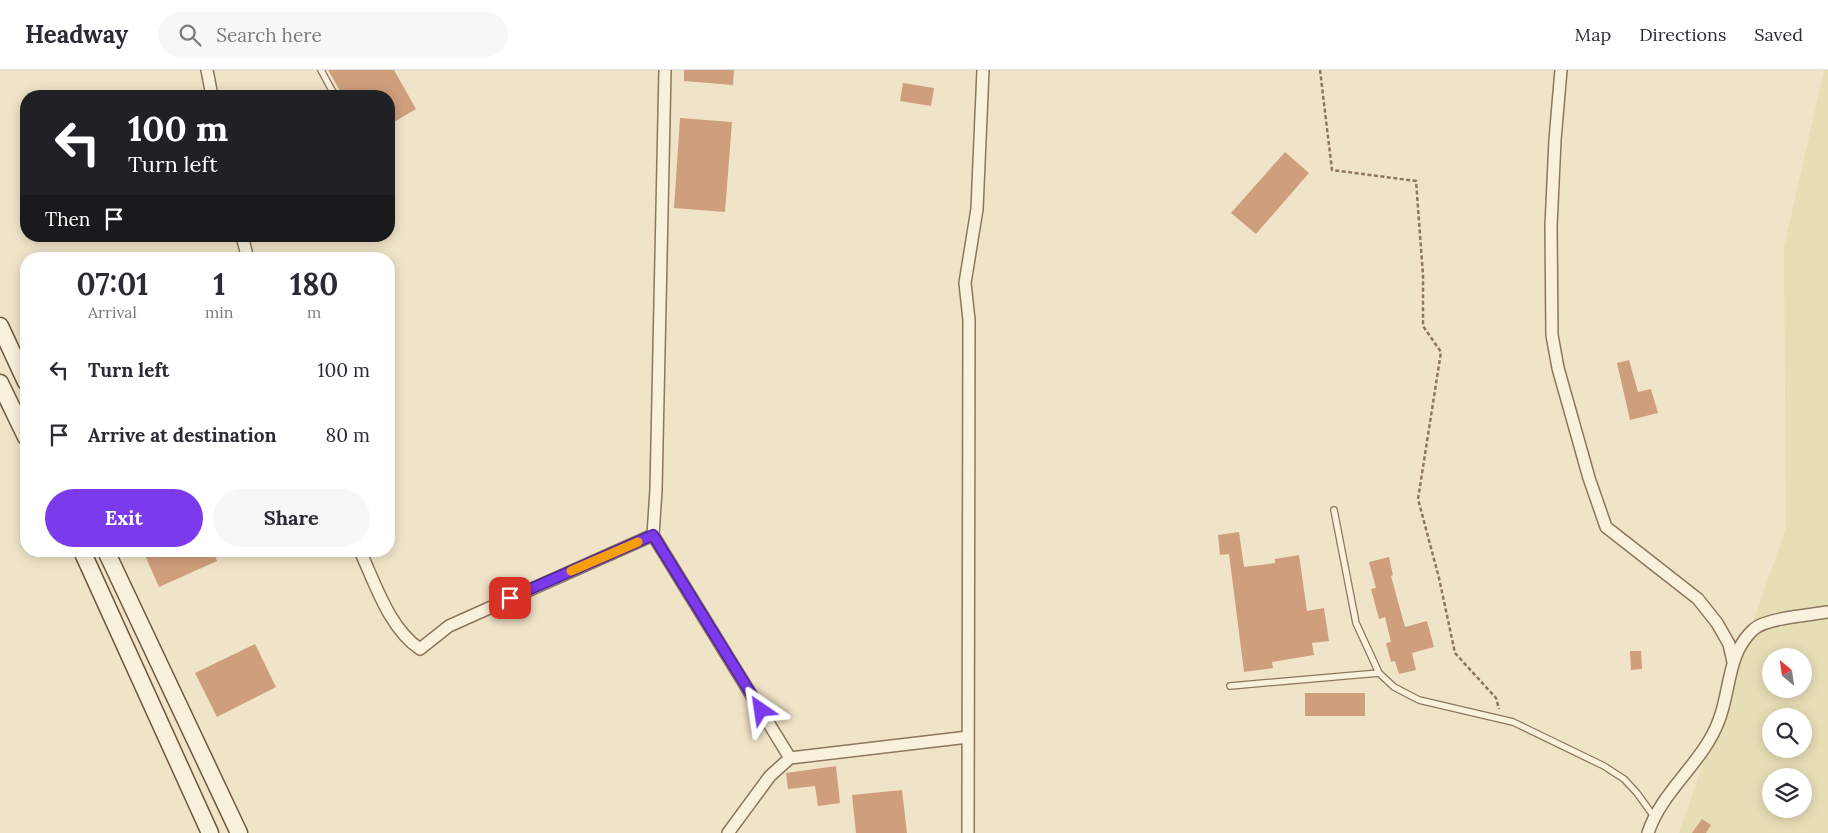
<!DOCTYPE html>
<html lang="en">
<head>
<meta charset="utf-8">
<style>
	:root { --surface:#fff; --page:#f7f7f7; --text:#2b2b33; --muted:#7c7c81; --line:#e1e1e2; --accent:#7c3aed }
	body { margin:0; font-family:Lora,serif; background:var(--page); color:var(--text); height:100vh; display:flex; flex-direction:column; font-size:19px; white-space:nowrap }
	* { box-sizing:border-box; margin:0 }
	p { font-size:16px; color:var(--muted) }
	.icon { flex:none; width:28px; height:28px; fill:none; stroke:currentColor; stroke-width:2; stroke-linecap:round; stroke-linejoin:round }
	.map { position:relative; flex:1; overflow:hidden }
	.details { position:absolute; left:20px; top:182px; width:375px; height:305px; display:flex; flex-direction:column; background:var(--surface); border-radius:20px; box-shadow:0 2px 12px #0003 }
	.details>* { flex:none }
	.banner { position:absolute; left:20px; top:20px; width:375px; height:152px; border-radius:20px; box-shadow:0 2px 12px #0003; background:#202124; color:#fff; overflow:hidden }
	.needle { width:32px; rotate:331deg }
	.tools { position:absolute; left:1762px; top:578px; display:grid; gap:10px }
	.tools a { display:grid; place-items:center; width:50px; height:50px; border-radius:50%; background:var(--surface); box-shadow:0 2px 12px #0003; font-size:25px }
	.pin { position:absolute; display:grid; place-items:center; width:42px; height:42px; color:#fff; margin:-21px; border-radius:10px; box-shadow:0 2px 8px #0006 }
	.me { position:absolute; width:55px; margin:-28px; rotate:328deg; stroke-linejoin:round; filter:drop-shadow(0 0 4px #0008) }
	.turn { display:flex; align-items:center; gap:18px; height:105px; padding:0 25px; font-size:22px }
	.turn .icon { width:65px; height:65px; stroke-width:2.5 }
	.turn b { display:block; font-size:35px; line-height:42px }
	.then { display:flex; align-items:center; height:48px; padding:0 25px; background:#0003; gap:10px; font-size:19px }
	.eta { display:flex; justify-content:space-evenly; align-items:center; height:85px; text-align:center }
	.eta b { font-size:30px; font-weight:700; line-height:35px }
	.button { display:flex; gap:10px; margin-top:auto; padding:10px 25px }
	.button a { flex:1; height:58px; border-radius:30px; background:var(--accent); color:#fff; font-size:20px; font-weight:700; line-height:58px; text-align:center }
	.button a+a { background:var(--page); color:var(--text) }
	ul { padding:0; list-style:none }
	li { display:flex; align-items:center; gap:15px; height:65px; padding:0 25px }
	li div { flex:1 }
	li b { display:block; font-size:19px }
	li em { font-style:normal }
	header { display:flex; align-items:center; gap:30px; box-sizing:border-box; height:70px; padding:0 25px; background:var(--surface); border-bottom:1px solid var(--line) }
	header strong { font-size:24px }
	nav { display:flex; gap:28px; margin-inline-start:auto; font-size:18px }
	.search { width:350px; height:45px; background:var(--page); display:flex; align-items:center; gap:12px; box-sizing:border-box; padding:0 18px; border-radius:28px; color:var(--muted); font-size:19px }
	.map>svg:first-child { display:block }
</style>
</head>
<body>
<header>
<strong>Headway</strong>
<div class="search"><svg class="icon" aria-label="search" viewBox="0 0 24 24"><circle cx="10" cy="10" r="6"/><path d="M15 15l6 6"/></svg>Search here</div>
<nav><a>Map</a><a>Directions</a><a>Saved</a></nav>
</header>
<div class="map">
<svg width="1828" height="763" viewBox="0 0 1828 763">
	<rect width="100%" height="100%" fill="#f0e4c8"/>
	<!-- farmland -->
	<path fill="#e6deb5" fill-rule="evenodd" d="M1824,0h4v763h-149l107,-305 -2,-281zM1771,586h33v33h-33zM1771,646h33v33h-33zM1771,706h33v33h-33z"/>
	<!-- building -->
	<path fill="#cf9f7d" d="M328,0h66l22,39 -27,16v-29h-46z
		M684,0h50l-1,15 -49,-4z
		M903,13l31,5 -3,18 -31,-5z
		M680,48l52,4 -7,90 -51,-4z
		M1285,82l24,21 -53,61 -25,-21z
		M1629,290l9,32 13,-3 7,24 -28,7 -13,-57z
		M1239,462l5,35 31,-4v-4l24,-4 8,56 17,-3 5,33 -17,2 2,12 -42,7 1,6 -29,4 -15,-118 -9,1 -2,-20z
		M143,481h70l4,10 -58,26z
		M1389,487l4,18 -2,1 14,51 22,-6 7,26 -22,6 4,17 -17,4 -4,-13 -4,1 -5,-19 5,-1 -6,-25 -6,2 -8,-30 5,-1 -7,-26z
		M255,574l21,43 -59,30 -22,-44z
		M1630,581h11l1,18 -11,1z
		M1305,623h60v23h-60z
		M836,696l4,37 -22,3 -3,-20 -27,3 -2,-16z
		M902,720l5,43h-51l-4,-38z
		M1702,749l9,6 -5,8h-14z"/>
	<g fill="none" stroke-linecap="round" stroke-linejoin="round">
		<defs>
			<path id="lane" d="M321,0l14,26
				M1334,440l22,113 23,50 15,14 25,13 94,22 91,44 20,13 13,14 18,25
				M1230,616l149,-13"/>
			<path id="street" d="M207,0l5,26
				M665,0l-9,420 -3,45 137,223
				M1561,0l-6,70 -4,86 1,109 6,33 31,110 17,49 92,72 19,24 12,21 4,18
				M242,166l6,23
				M360,481c16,34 29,77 60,98l29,-23 204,-91
				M728,763l42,-57 20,-18 178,-21
				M968,763l1,-513 -4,-37 12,-74 6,-139
				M1648,763c14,-43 56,-71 71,-113 12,-31 8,-67 35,-91 13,-11 56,-14 74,-17"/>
			<path id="secondary" d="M0,256l26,56
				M0,313l26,54
				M82,481l128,282
				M106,481l133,282"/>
		</defs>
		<!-- lane casing -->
		<use href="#lane" stroke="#8d765c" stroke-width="8"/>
		<!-- street casing -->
		<use href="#street" stroke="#8d765c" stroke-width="14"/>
		<!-- secondary casing -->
		<use href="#secondary" stroke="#6f573f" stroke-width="19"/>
		<!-- path -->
		<path stroke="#8d765c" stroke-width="2.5" stroke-dasharray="4 2.5" stroke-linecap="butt" d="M1320,0l12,100 84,11 7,94v51l18,26 -23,147 21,79 16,75 41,45 3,11"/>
		<!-- lane -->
		<use href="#lane" stroke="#faf1dc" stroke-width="5.5"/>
		<!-- street -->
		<use href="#street" stroke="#faf1dc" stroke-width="11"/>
		<!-- secondary -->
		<use href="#secondary" stroke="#faf1dc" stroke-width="16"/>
	</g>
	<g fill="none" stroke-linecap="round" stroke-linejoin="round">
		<defs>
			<path id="route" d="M510,528l143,-63 108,175"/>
		</defs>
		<!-- route casing -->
		<use href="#route" stroke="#51269a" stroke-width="12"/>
		<!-- route -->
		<use href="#route" stroke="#7c3aed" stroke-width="9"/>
		<!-- slow -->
		<path stroke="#f59e0b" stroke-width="9" d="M571,501l67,-29"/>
	</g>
</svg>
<div class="tools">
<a><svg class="needle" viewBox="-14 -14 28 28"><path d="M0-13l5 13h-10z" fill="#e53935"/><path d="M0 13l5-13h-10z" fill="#7c7c81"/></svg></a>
<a><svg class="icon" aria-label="search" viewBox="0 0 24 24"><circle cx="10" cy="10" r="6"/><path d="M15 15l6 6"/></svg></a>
<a><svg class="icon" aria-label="layers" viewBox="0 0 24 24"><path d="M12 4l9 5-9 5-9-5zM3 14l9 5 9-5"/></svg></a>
</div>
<div class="pin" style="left:510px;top:528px;background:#d93025"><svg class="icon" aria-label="arrive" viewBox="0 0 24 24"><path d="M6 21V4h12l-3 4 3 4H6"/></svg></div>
<svg class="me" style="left:761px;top:640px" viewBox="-20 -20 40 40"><path d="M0-17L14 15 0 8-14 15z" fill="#7c3aed" stroke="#fff" stroke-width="4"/></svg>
<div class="banner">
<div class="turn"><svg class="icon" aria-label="left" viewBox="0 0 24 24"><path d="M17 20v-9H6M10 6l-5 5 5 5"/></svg><div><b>100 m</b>Turn left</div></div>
<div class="then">Then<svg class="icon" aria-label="arrive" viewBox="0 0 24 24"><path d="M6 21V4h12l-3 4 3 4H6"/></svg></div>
</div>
<section class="details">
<div class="eta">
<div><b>07:01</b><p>Arrival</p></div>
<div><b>1</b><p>min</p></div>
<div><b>180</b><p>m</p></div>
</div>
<ul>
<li><svg class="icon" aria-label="left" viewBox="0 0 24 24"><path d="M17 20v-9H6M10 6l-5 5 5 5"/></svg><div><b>Turn left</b></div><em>100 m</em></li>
<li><svg class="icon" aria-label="arrive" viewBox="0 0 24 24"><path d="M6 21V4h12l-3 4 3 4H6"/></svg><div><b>Arrive at destination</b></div><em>80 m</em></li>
</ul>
<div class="button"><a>Exit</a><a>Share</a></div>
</section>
</div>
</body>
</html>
